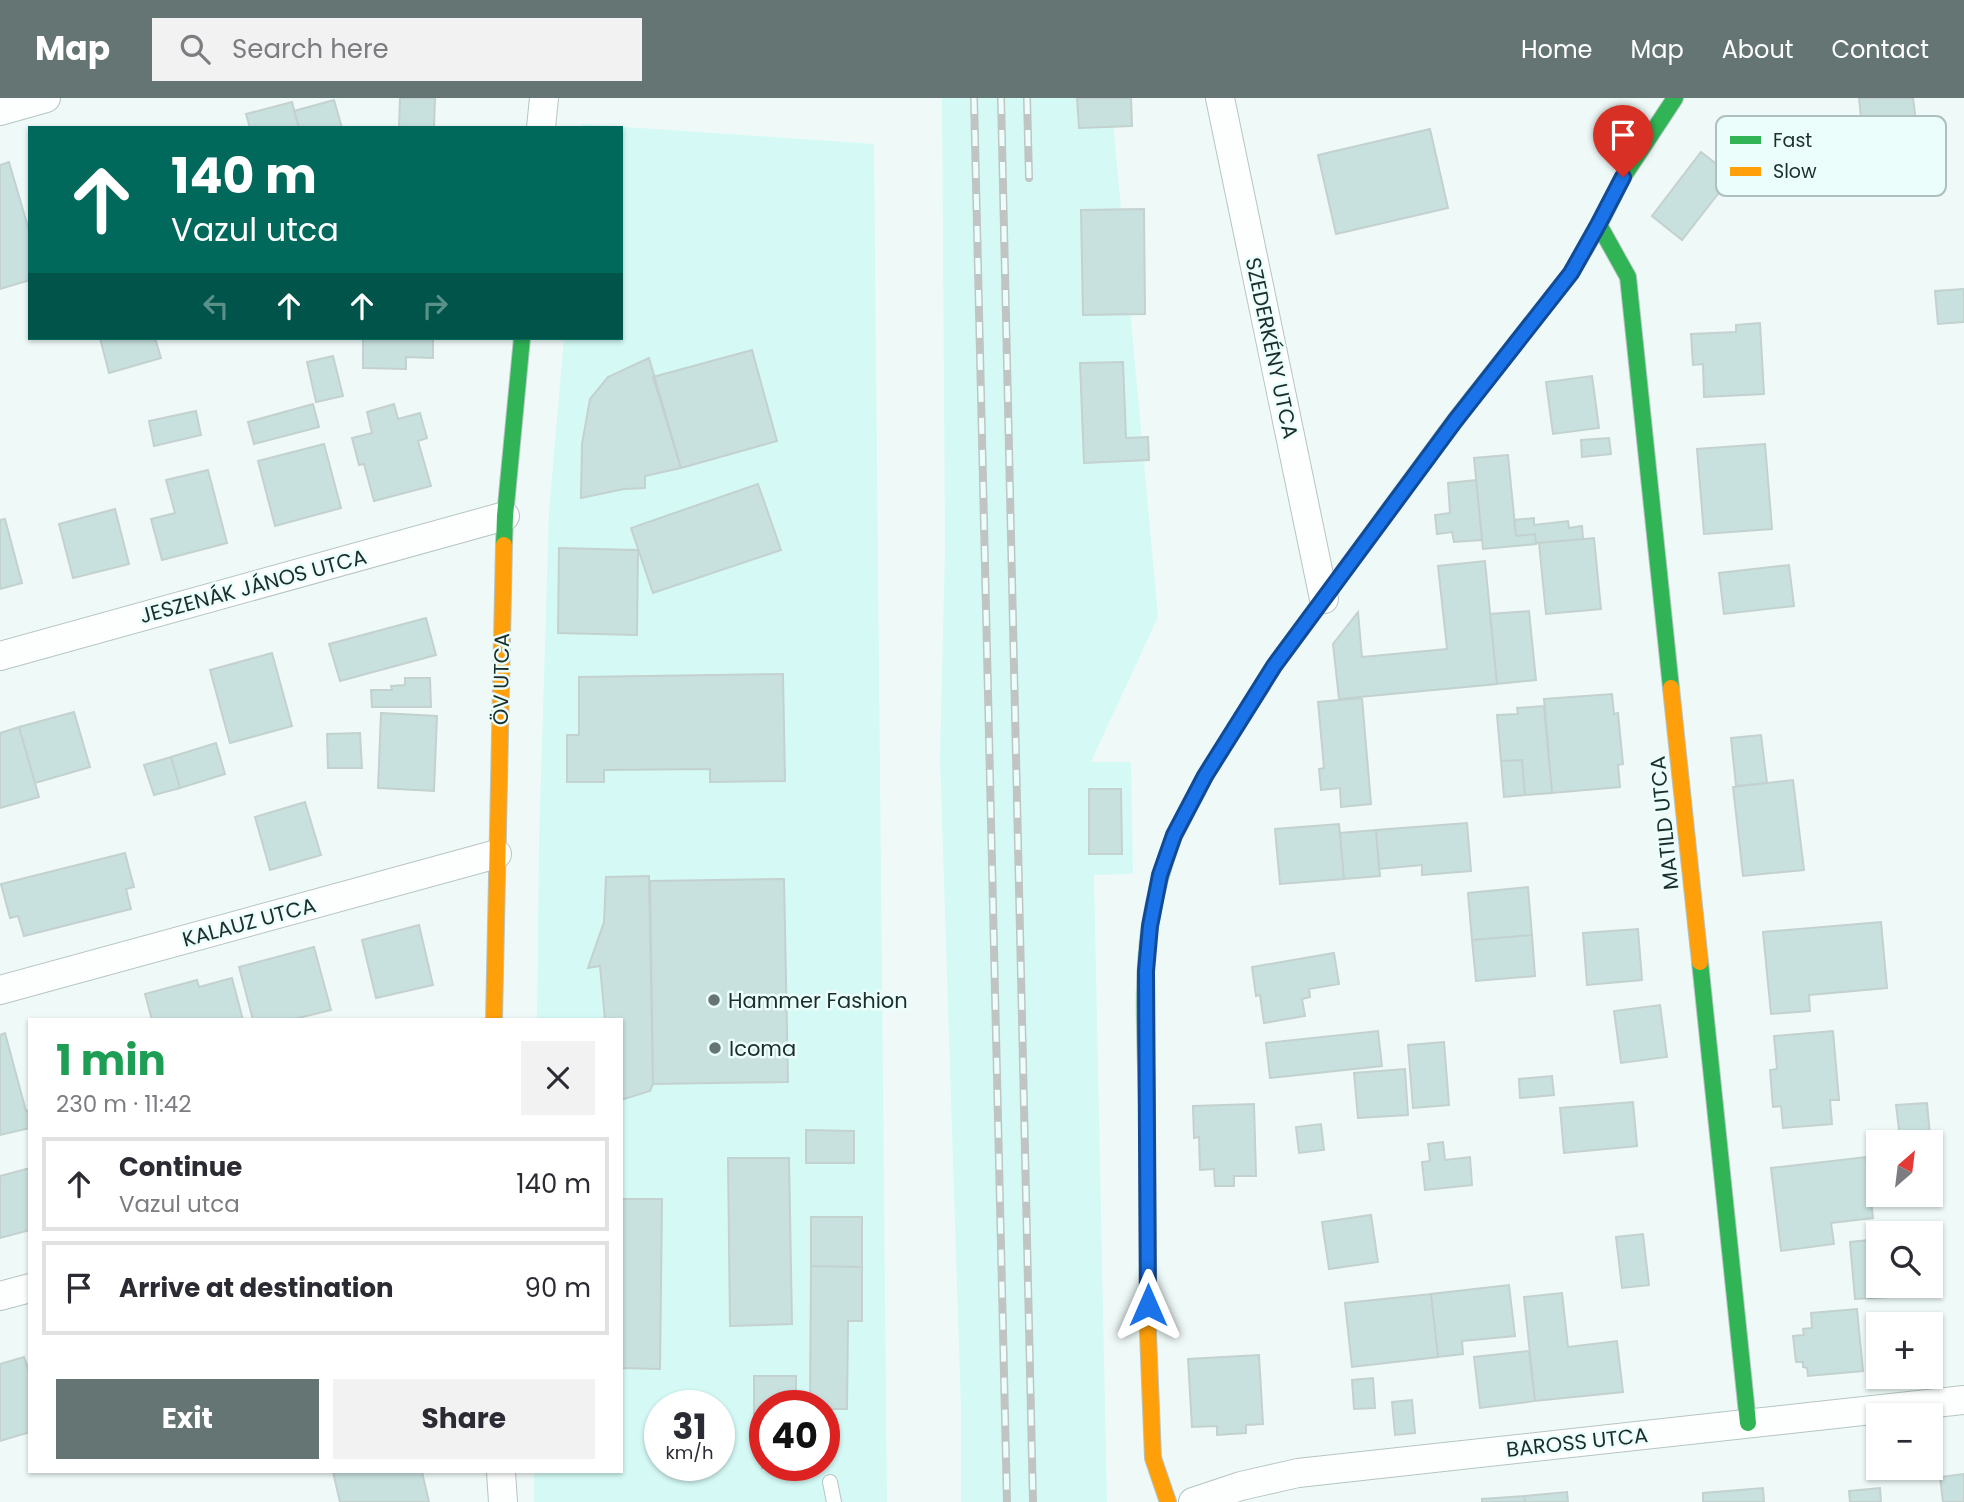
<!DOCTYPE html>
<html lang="en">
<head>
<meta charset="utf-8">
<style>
	:root { --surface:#fff; --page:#f2f2f3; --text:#2b2b33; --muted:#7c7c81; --line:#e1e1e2; --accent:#657573 }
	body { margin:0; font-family:Poppins,sans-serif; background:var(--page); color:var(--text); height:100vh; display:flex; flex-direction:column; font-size:26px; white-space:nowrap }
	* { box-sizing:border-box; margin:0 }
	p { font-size:23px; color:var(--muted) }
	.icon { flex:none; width:38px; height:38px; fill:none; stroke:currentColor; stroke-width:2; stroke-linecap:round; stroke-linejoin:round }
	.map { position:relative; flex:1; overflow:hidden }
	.panel { position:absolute; left:28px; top:920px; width:595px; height:455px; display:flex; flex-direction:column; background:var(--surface); border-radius:0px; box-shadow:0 2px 5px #0004 }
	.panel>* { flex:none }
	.guide { position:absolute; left:28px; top:28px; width:595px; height:214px; border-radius:0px; box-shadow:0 2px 5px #0004; background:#00695c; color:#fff; overflow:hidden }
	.needle { width:46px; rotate:28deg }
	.buttons { position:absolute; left:1866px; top:1032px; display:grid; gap:14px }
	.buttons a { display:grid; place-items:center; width:77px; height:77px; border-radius:0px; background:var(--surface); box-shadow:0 2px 5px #0004; font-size:35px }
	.speed { position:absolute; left:644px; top:1292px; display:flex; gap:14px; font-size:35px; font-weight:700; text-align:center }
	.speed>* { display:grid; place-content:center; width:91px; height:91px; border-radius:50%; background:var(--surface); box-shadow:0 2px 5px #0004; line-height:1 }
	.speed small { font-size:18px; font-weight:400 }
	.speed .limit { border:10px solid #d22; background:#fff; color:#111 }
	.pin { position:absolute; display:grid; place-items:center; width:60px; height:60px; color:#fff; margin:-72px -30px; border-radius:50% 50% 50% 0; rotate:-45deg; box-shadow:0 0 7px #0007 }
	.pin .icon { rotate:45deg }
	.me { position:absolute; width:77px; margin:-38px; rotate:0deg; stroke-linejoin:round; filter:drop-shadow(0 0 5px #0008) }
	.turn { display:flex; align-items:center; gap:24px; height:147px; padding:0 28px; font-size:32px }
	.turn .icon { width:91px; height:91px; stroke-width:2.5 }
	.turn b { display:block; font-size:49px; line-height:60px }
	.lanes { display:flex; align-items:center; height:66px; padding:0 28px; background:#0003; justify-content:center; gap:35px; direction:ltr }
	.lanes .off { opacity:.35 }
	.round { display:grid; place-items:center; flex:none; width:74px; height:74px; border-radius:0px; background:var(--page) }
	.head { display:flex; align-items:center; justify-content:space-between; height:119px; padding:0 28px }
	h1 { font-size:42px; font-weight:700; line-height:52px; color:#1e9e55 }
	.action { display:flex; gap:14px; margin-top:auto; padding:14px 28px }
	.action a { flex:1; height:80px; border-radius:0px; background:var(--accent); color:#fff; font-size:28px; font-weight:700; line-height:80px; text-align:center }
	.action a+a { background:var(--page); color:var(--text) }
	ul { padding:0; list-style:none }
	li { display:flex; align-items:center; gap:21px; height:94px; margin:0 14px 10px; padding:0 14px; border:4px solid var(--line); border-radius:0px }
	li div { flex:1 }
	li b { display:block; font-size:26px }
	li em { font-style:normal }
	header { display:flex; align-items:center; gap:42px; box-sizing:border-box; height:98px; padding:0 35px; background:var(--accent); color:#fff }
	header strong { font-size:33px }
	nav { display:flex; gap:38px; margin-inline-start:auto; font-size:24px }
	.search { width:490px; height:63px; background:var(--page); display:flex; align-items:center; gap:18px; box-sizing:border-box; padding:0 24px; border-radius:0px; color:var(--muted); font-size:26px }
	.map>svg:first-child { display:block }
</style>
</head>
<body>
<header>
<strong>Map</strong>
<div class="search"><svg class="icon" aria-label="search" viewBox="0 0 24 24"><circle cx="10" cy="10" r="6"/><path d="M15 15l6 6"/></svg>Search here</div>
<nav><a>Home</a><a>Map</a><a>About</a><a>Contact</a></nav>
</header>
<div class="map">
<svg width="1964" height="1404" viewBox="0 0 1964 1404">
	<rect width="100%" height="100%" fill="#effaf8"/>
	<!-- built -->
	<path fill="#d5faf6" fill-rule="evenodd" d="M942,0h169l47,519 -67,145h40l2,112 -39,1 13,627h-146v-92l-21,-652 5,-211z
		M582,26l292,20 13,1358h-353v-30h87v-452h-84l2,-178 10,-331 15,-173h57v-210h-40zM660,1307h59v60h-59zM765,1307h59v60h-59z"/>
	<!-- building -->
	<path fill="#c8e1df" stroke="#c3d1cf" stroke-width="2" d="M400,0h35l-1,30h-35z
		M1077,0h54l1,28 -53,2z
		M1859,0h54l3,24 -54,6z
		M334,2l8,28h-43l-5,-17z
		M292,4l7,26h-49l-4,-14z
		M1430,31l18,79 -112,26 -18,-79z
		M1701,54l31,24 -50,64 -30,-24z
		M9,64l21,72v46l-30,9v-124z
		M1144,111l1,105 -62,1 -2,-105z
		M1964,191v33l-26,2 -3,-33z
		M1760,225l4,71 -60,3 -1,-33 -10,1 -2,-31 45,-2v-7z
		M100,240h55l6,20 -52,15z
		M363,240h70v20l-27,-1v12l-43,-1z
		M752,252l25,91 -96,27 -28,-91z
		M333,258l10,40 -27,6 -9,-40z
		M649,260l32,110 -36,8v12l-21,1 -43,9 1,-54 8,-45 18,-22z
		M1123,264l3,76 22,-1 1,23 -65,3 -4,-100z
		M1592,278l7,52 -46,6 -7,-52z
		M313,306l6,23 -65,17 -6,-22z
		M394,306l4,15 22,-6 7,25 -9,3 13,45 -57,15 -10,-37 -5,1 -7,-27 20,-5 -5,-21z
		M196,313l5,24 -47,11 -5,-25z
		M1609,340l2,16 -29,3 -1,-17z
		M324,346l17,64 -66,18 -17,-65z
		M1765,346l7,85 -68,5 -7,-85z
		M1508,357l8,81 19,-2 1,10 -53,5 -9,-91z
		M208,372l19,73 -65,17 -11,-41 24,-6 -9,-33z
		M1476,382l6,60 -28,2 -2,-10 -15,2 -2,-19 15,-2 -2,-30z
		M758,386l23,66 -128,43 -22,-65z
		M115,411l14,55 -56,14 -14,-54z
		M1534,420v7l34,-4 1,7 13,-2 1,13 -47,4 -1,-9 -19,2 -2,-16z
		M5,421l17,64 -22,6v-69z
		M1594,440l7,71 -55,5 -7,-71z
		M559,450l79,2 -1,85 -79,-2z
		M1485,463l12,123 -158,15 -6,-55 25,-32 4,45 85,-8 -9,-83z
		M1789,467l5,41 -70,8 -5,-41z
		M1529,513l7,69 -39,4 -7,-70z
		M426,520l10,37 -96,26 -11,-37z
		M272,555l20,73 -62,17 -20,-73z
		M783,576l2,107 -75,1v-13l-106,1v12h-37v-47h12v-58z
		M405,580h25l1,29h-59l-1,-17h21l-1,-4 14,-1z
		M1612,596l2,20 4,-1 5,51 -5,1 2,22 -68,6 -8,-94z
		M1362,600l9,106 -30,3 -1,-19 -19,2 -2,-21 5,-1 -6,-66z
		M1544,608l8,87 -27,2 -3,-35 -21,1 -4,-46 21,-1 -1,-6z
		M74,614l16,55 -55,16 -16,-56z
		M381,615l56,3 -3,75 -56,-3z
		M19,629l20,70 -39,11v-75z
		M360,635l2,35h-34l-1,-34z
		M1761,637l6,48 -31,3 -5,-48z
		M216,645l9,31 -45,14 -9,-31z
		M171,659l9,31 -26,7 -10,-30z
		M1522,662l3,35 -21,2 -3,-36z
		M1793,682l11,90 -61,6 -10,-89z
		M1089,691h32l1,65h-33z
		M305,704l16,53 -51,15 -15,-53z
		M1467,725l4,48 -49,4v-10l-43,4 -3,-39z
		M1339,726l5,55 -64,5 -5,-55z
		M1376,732l4,46 -36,3 -4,-46z
		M125,755l9,34 -8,2 5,20 -107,27 -6,-20 -8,2 -9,-34z
		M649,778l4,208 -3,7 -29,9v-80h-16l-5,-54 -12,2 16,-46 2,-45z
		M784,781l4,203 -135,2 -3,-203z
		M1528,789l4,48 -60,5 -4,-47z
		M1881,824l6,66 -78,7 1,16 -39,3 -8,-82z
		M419,827l14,60 -57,13 -14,-58z
		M1638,831l4,51 -55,5 -4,-52z
		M1532,837l3,41 -59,5 -4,-41z
		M314,849l17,63 -41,10h-37l-14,-53z
		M1334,855l5,31 -30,5 1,8 -8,2 3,17 -41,7 -4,-28 -4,1 -4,-29z
		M232,880l11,42h-91l-7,-26 52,-14 2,7z
		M1660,907l7,52 -46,6 -7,-52z
		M1378,933l4,35 -112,12 -4,-35z
		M1833,933l6,69h-9l2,24 -49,4 -2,-22 -8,1 -3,-37 7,-1 -3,-33z
		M5,935l21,78 4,-1v18l-30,7v-100z
		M1444,944l5,63 -36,3 -5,-63z
		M1405,971l3,46 -50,3 -4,-45z
		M1552,978l2,19 -34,3 -1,-19z
		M1633,1004l4,44 -73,7 -4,-45z
		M1927,1005l3,33 -30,2 -4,-33z
		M1254,1006l2,72h-22v10h-19l-1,-17 -14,1 -1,-33 -5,1 -1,-32z
		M1321,1026l3,26 -25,3 -3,-26z
		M806,1032l48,1v32h-48z
		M1443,1044l2,18 25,-3 2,28 -47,5 -3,-28 8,-1 -2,-17z
		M1866,1059l7,61 -42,5 3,21 -53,7 -10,-83z
		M728,1060h61l3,166 -62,2z
		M30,1070v62l-30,8v-62z
		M621,1101h41l-2,170 -39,-1z
		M1371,1117l7,47 -49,7 -7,-47z
		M811,1119h51v50l-51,-1z
		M1643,1136l6,51 -27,3 -6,-51z
		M1878,1141v47h29l1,10 -53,3 -5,-57z
		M811,1168l51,1v54h-14l-1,88h-23v-4h-14z
		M1509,1187l6,51 -53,5 1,13 -25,3 -7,-63z
		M1562,1195l6,54 49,-6 6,51 -88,9 -11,-104z
		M1431,1196l7,63 -86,10 -7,-64z
		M1857,1211l6,62 -55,5 -1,-8 -4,-1v-5h-7l-3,-26 11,-1 -1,-6 9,-1 -1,-15z
		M1529,1253l6,50 -55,7 -6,-51z
		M1259,1257l4,69 -17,1v8l-29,2v-9l-25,1 -4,-68z
		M24,1259l6,17v58l-30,9v-77z
		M754,1278h42v29h-31v60h31v3h-34v-32h-8z
		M1373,1280l2,30 -21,1 -2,-29z
		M1412,1302l3,33 -20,2 -3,-33z
		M333,1374h89l7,30h-89z
		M1964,1376v28h-21l-3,-25z
		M1763,1390l1,14h-61v-9z
		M1880,1390l1,14h-31l-1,-11z
		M1567,1394l1,10h-43l-1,-6z
		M1524,1398l1,6h-43v-3z"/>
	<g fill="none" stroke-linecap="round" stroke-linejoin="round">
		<defs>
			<path id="lane" d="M830,1384l4,20"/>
			<path id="street" d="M1220,0l104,501
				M0,13l46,-13
				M541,30l3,-30
				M0,558l505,-140
				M0,892l497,-136
				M0,1198l30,-8
				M501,1374l2,30
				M1193,1404l48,-16 57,-13 666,-73"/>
			<path id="fast" d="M1599,127l29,52 43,411
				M1385,417l70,-95 116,-147 28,-48 24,-48 52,-79
				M504,447l1,-29 17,-178
				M1700,864l48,461
				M1147,1007c-1,-59 -6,-121 3,-180 5,-31 13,-60 24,-89"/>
			<path id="slow" d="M1671,590l29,274
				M1174,738l31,-60 69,-110 111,-151
				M494,922l10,-475
				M1147,1007l1,228 5,125 15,44"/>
		</defs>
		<!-- lane casing -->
		<use href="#lane" stroke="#b6c5c3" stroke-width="16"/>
		<!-- street casing -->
		<use href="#street" stroke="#b6c5c3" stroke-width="30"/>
		<!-- fast casing -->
		<use href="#fast" stroke="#b6c5c3" stroke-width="18"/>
		<!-- slow casing -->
		<use href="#slow" stroke="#b6c5c3" stroke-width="18"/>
		<!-- lane -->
		<use href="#lane" stroke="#fdfefe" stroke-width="14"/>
		<!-- street -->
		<use href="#street" stroke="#fdfefe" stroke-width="28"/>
		<!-- fast -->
		<use href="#fast" stroke="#30b455" stroke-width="16"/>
		<!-- slow -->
		<use href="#slow" stroke="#ff9f0a" stroke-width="16"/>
		<defs>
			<path id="rail" d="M974,0l33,1404
				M1001,0l32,1404
				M1027,0l2,80"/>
		</defs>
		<!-- rail casing -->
		<use href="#rail" stroke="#c0c4c3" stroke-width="8"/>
		<!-- rail -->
		<use href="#rail" stroke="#ebfefc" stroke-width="5" stroke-dasharray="16" stroke-linecap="butt"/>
	</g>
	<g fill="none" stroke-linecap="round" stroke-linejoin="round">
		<defs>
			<path id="route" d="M1148,1207l-2,-334 4,-45 10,-51 14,-40 31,-59 69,-110 181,-245 116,-148 27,-48 25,-48"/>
		</defs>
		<!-- route casing -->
		<use href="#route" stroke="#114b97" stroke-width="18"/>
		<!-- route -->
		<use href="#route" stroke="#1a73e8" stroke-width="12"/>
	</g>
	<!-- markers -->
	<g fill="#657573" stroke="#ebfefc" stroke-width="2.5">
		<circle cx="714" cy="902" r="7"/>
		<circle cx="715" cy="950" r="7"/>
	</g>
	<g text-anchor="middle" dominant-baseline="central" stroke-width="5" stroke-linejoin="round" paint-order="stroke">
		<!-- street labels -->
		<g font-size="21" fill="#1b2e2c" stroke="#ebfefc">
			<text transform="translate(1272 250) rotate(78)">SZEDERKÉNY UTCA</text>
			<text transform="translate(253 488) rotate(-15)">JESZENÁK JÁNOS UTCA</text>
			<text transform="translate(501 581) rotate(-89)">ÖV UTCA</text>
			<text transform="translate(1664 725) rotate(-96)">MATILD UTCA</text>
			<text transform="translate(249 824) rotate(-15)">KALAUZ UTCA</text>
			<text transform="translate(1577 1344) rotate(-6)">BAROSS UTCA</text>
		</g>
		<!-- poi labels -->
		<g font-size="21" fill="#1b2e2c" stroke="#ebfefc" text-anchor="start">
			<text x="728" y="902">Hammer Fashion</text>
			<text x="729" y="950">Icoma</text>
		</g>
	</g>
	<!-- legend -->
	<rect x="1716" y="18" width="230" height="80" rx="10" fill="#ebfefc" stroke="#adc0be" stroke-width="2"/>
	<rect x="1730" y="38" width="31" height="8" fill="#30b455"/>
	<rect x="1730" y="69" width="31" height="9" fill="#ff9f0a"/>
	<g font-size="19" fill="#1b2e2c">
		<text x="1773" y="49">Fast</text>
		<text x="1773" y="80">Slow</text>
	</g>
</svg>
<div class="buttons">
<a><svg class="needle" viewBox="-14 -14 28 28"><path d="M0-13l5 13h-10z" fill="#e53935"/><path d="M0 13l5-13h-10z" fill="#7c7c81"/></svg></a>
<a><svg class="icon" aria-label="search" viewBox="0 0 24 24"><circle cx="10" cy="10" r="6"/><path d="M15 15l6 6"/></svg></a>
<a>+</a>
<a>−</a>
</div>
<div class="speed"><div>31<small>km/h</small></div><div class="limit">40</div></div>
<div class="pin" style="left:1623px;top:79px;background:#d93025"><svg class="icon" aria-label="arrive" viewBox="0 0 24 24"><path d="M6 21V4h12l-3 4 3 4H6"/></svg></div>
<svg class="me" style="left:1148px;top:1207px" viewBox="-20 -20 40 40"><path d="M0-17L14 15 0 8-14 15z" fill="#1a73e8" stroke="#fff" stroke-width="4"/></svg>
<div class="guide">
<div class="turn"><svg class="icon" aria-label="ahead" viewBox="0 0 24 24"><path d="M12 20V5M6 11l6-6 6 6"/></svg><div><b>140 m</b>Vazul utca</div></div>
<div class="lanes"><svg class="icon off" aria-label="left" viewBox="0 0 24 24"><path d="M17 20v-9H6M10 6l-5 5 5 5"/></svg><svg class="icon" aria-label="ahead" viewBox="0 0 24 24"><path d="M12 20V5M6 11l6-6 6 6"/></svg><svg class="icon" aria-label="ahead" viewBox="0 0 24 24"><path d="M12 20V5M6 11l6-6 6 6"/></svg><svg class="icon off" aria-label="right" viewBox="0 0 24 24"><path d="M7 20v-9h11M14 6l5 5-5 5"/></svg></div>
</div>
<section class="panel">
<div class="head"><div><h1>1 min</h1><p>230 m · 11:42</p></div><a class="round"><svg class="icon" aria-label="close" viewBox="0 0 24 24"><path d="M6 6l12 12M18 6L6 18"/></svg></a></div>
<ul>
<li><svg class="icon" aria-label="ahead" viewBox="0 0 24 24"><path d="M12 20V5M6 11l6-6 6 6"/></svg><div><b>Continue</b><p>Vazul utca</p></div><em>140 m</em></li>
<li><svg class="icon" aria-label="arrive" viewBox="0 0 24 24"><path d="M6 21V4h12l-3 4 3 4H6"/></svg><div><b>Arrive at destination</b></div><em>90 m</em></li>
</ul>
<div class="action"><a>Exit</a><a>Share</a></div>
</section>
</div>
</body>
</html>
